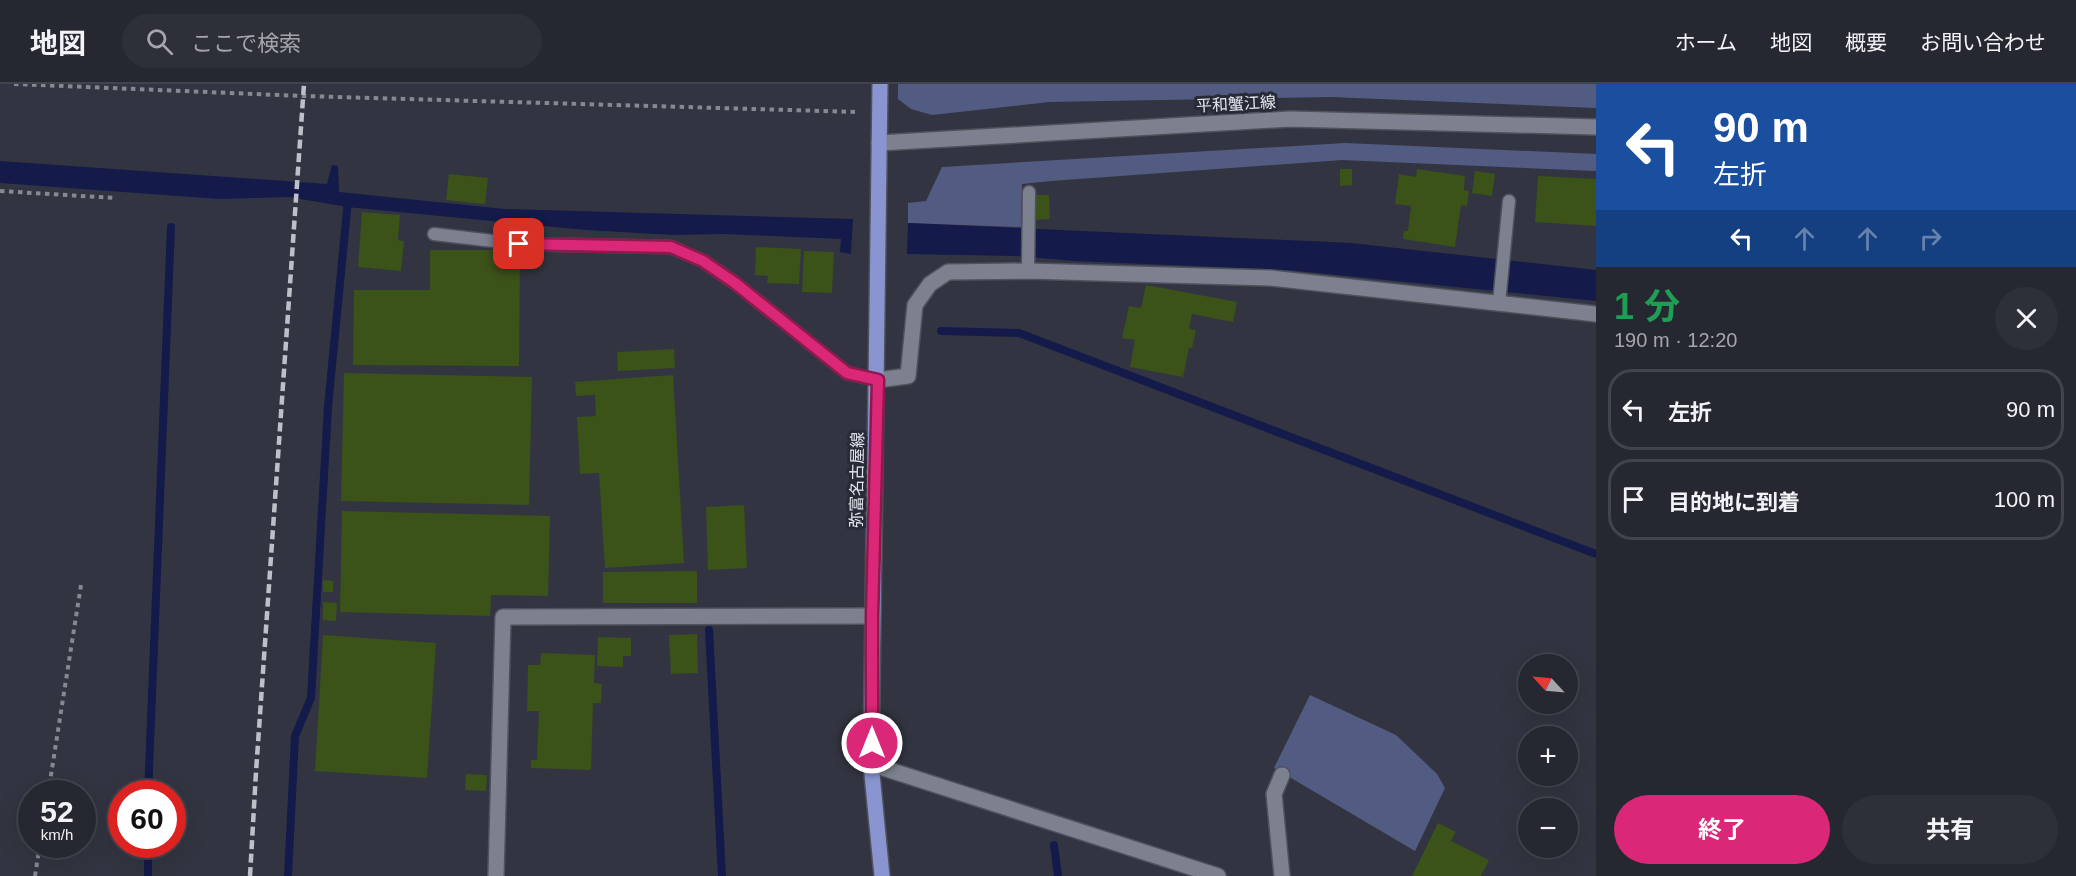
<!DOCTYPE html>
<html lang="ja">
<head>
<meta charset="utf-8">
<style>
	:root { --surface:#262831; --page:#2e3039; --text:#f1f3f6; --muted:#a4a6ab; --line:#42444d; --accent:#db2777 }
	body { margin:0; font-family:Arial,"Noto Sans JP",sans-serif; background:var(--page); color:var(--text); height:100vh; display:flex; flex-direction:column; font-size:22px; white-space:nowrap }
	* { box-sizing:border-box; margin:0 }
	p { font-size:20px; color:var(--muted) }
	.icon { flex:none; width:33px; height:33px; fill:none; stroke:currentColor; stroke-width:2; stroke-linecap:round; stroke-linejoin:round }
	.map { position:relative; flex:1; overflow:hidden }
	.side { display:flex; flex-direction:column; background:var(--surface); width:480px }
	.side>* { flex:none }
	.banner { background:#1a4fa0; color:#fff; overflow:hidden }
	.needle { width:39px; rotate:296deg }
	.controls { position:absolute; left:1518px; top:570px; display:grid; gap:12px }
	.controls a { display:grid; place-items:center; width:60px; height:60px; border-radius:50%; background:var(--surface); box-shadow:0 6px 24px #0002,0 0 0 2px var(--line); font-size:30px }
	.speed { position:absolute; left:18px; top:696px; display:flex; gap:12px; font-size:30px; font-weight:700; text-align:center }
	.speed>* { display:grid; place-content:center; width:78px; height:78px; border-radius:50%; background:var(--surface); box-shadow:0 6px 24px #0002,0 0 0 2px var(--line); line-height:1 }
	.speed small { font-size:15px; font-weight:400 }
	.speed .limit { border:9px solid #d22; background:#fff; color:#111 }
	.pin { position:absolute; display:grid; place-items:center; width:51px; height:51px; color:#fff; margin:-26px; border-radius:12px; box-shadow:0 3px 9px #0006 }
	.me { position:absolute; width:66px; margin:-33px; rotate:0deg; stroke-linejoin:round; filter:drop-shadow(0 0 4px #0008) }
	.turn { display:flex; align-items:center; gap:21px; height:126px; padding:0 18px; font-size:27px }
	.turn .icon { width:78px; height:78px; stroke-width:2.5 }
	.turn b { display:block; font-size:42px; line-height:51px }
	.lanes { display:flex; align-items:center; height:57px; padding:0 18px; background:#0003; justify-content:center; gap:30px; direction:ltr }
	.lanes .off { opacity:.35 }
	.round { display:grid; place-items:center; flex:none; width:63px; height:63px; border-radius:32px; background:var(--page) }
	.overview { display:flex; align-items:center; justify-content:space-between; height:102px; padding:0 18px }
	h1 { font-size:36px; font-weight:700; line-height:45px; color:#1e9e55 }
	.primary-button { display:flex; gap:12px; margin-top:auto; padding:12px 18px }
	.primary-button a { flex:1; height:69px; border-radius:36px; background:var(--accent); color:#fff; font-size:24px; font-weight:700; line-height:69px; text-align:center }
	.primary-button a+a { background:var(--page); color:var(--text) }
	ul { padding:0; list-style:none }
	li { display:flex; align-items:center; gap:18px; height:81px; margin:0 12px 9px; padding:0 6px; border:3px solid var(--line); border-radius:24px }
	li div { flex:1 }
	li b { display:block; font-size:22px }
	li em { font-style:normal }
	header { display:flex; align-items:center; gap:36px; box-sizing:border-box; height:84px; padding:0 30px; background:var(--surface); border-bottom:2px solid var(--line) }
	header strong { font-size:28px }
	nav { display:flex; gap:33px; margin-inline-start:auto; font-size:21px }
	.search { width:420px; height:54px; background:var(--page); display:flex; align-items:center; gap:15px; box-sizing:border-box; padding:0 21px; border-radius:33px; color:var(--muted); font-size:22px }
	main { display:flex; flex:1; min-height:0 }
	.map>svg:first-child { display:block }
</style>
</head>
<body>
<header>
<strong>地図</strong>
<div class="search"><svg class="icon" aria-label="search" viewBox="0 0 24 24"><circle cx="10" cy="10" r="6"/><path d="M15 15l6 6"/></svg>ここで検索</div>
<nav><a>ホーム</a><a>地図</a><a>概要</a><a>お問い合わせ</a></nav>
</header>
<main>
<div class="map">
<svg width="1596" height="792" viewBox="0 0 1596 792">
	<rect width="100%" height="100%" fill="#323541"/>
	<!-- green -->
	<path fill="#525c83" d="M898,0h698v24l-265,-11 -282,5 -117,13 -21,-6 -13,-10z
		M1345,59l251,11v17l-254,-11 -291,21 -29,3 -1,43 -113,-4v-20l18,-2 16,-34z
		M1310,611l86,40 41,39 8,14 -30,63 -141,-83z"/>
	<!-- water -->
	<path fill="#141a49" d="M0,77l327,23 5,-19 6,1 1,26 166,17 348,10 -2,35 -11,-2 1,-13 -117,-5 -51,1 -87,-5 -239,-23 -58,-10 -70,2 -219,-16z
		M908,139l443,20 245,27v31l-309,-31 -213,-9 -57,-5 -110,-2z"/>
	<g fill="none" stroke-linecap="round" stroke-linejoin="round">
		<!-- stream -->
		<path stroke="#141a49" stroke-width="8" d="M941,247l78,2 577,221
			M709,546l13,246
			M148,710l23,-567
			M148,760v32
			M1054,761l4,31
			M288,792l7,-140 16,-38 17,-291 20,-207"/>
	</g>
	<!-- building -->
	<path fill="#3b5219" d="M1340,85h12v16l-12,1z
		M1417,85l48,7 -1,14 5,1 -2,15 -6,-1 -6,42 -52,-8 1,-8h4l3,-25 -16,-2 4,-30 17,3z
		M1475,87l20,3 -3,22 -20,-3z
		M449,90l39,4 -3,26 -39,-4z
		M1538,92l58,3v47l-61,-4z
		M1034,111h15l1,24 -16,1z
		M362,128l38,3 -2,25 6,1 -3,30 -43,-4z
		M756,163l45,2 -2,35 -32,-1 1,-7 -13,-1z
		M430,166h90l-1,116 -166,-1 1,-75h76z
		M804,167l30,1 -2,41 -30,-1z
		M1146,201l91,17 -4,20 -41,-8 -3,15 7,1 -4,18h-3l-6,29 -53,-10 5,-27 -13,-2 7,-32 12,2z
		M674,265l1,19 -57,3 -1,-19z
		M344,289l188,4 -3,128 -188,-4z
		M673,291l11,188 -79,5 -6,-95 -19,1 -3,-57 19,-1 -1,-21 -19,1 -1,-14z
		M744,421l3,63 -39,2 -2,-63z
		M342,427l208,5 -2,80 -57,-1 -1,21 -150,-4z
		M697,487v32h-94v-31z
		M323,496l10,1v11h-10z
		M323,518l14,1 -1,18 -13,-1z
		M697,550l1,39 -27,1 -2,-39z
		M323,551l113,8 -9,135 -112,-7z
		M598,553l33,1v18h-8v11l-26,-1z
		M541,569l54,2 -1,28 8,1 -1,19h-8l-2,67 -60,-2v-8h6l2,-49h-12l1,-46h12z
		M466,690l21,1 -1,16 -21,-1z
		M1438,739l18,9 -5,9 38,19 -8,16h-69z"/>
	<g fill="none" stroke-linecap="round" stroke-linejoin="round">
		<defs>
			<path id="service" d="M434,150l85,10 152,3 32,14 32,22 112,90 30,7
				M1028,187l1,-79
				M1499,219l10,-102"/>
			<path id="minor" d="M877,296l31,-4 7,-71 15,-21 18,-12 80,-1 242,7 326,36
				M871,680l347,112
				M496,792l7,-259 369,-1
				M1282,792l-8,-82 8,-19"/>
			<path id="secondary" d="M879,59l411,-24 306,8"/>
			<path id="primary" d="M880,0l-9,680 11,112"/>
		</defs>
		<!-- service casing -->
		<use href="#service" stroke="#4f525c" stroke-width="15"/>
		<!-- minor casing -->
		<use href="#minor" stroke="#4f525c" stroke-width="18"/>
		<!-- secondary casing -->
		<use href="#secondary" stroke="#4f525c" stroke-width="18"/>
		<!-- primary casing -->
		<use href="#primary" stroke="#4f525c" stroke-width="18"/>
		<!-- path -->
		<path stroke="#868892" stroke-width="4" stroke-dasharray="4.5 4.5" stroke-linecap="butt" d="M14,0l289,12 555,16
			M0,107l115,7
			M48,710l33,-209
			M35,792l5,-32"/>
		<!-- service -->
		<use href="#service" stroke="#7d818f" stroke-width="12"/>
		<!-- minor -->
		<use href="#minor" stroke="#7d818f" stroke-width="15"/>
		<!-- secondary -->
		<use href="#secondary" stroke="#7d818f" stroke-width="15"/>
		<!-- primary -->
		<use href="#primary" stroke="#8895d1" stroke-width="15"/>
		<!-- rail -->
		<path stroke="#bec0c9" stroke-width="4.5" stroke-dasharray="9 4.5" stroke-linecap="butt" d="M250,792l6,-104 48,-688"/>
	</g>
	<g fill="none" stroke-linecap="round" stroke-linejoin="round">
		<defs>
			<path id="route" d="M519,160l152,3 32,14 32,22 112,90 31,7 -6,236v127"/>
		</defs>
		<!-- route casing -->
		<use href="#route" stroke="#8e194d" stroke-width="15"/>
		<!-- route -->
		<use href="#route" stroke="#db2777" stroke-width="10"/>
	</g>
	<g text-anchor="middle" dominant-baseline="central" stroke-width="6" stroke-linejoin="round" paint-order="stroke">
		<!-- street labels -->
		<g font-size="16" fill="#e5e7ef" stroke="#282b37">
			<text transform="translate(1236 20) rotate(-3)">平和蟹江線</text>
			<text transform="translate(857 396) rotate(-89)">弥富名古屋線</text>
		</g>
	</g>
</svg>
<div class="controls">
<a><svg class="needle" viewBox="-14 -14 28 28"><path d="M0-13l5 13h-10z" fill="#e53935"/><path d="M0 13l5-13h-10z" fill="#a4a6ab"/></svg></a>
<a>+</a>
<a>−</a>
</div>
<div class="speed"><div>52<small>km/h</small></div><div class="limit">60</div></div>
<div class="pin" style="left:519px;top:160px;background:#d93025"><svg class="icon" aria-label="arrive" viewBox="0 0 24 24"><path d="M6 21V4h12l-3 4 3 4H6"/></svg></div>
<svg class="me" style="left:872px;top:659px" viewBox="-20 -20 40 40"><circle r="17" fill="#db2777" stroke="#fff" stroke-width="3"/><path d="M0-11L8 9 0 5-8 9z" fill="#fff"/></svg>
</div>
<section class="side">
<div class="banner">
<div class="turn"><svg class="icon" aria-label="left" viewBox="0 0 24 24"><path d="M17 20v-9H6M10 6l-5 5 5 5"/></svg><div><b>90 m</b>左折</div></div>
<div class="lanes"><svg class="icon" aria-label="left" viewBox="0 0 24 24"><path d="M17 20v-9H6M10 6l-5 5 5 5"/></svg><svg class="icon off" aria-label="ahead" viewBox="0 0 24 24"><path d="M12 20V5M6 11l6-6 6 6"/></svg><svg class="icon off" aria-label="ahead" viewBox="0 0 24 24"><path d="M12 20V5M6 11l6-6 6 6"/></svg><svg class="icon off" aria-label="right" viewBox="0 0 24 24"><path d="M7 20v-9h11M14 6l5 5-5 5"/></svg></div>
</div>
<div class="overview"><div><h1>1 分</h1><p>190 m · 12:20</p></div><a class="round"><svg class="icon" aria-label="close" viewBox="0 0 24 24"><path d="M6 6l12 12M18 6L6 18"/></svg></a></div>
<ul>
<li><svg class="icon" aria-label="left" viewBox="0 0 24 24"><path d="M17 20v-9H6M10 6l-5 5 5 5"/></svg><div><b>左折</b></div><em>90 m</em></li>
<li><svg class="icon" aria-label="arrive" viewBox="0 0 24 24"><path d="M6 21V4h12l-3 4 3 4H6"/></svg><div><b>目的地に到着</b></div><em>100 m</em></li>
</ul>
<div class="primary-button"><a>終了</a><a>共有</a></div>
</section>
</main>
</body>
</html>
